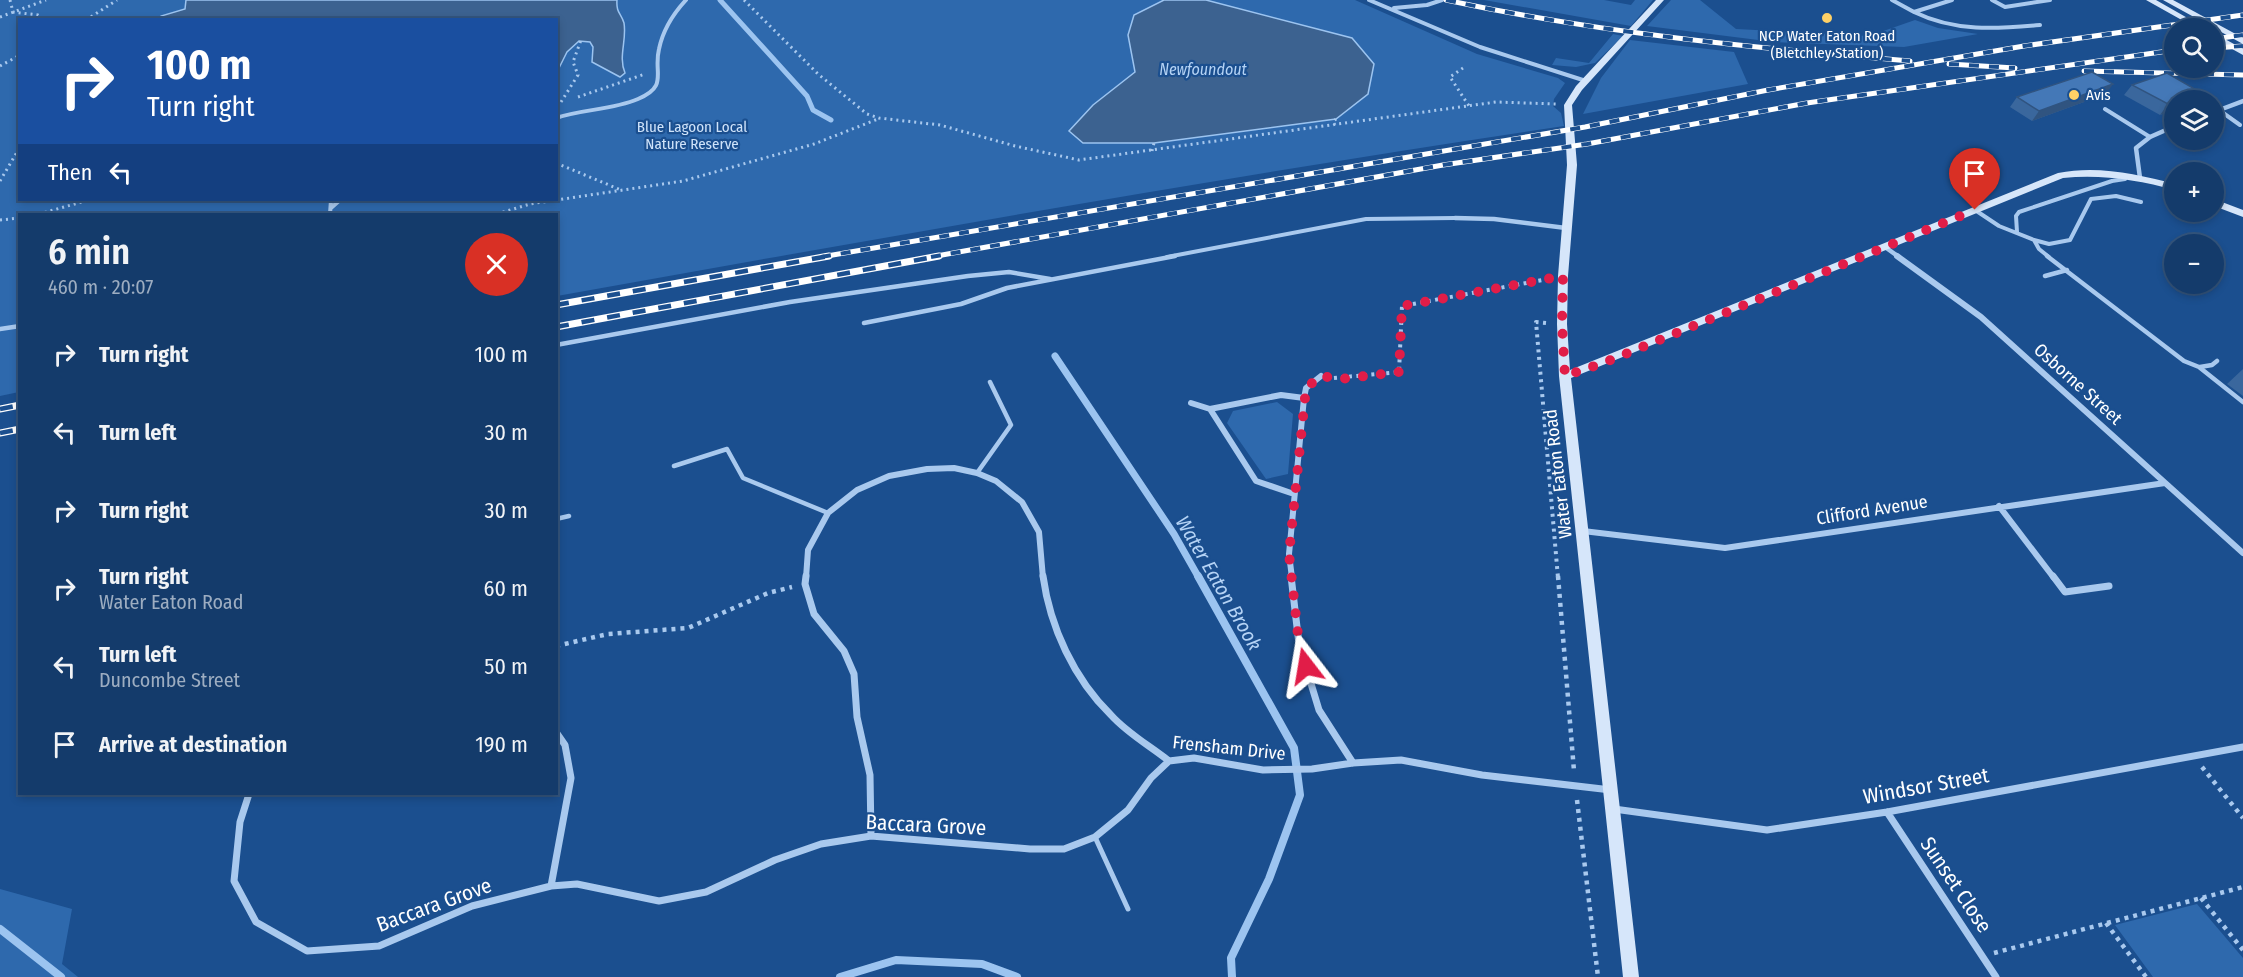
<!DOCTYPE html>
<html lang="en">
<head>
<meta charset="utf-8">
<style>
	:root { --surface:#143b6b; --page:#1d4271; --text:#f1f3f6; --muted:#9dadc1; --line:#33557e }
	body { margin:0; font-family:"Fira Sans Condensed",sans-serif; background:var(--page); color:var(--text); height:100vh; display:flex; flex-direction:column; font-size:22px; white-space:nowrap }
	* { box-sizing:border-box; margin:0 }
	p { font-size:20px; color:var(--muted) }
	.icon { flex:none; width:33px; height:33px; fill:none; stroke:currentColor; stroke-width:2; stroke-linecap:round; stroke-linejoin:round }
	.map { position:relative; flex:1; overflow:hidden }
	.panel { position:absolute; left:18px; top:213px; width:540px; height:582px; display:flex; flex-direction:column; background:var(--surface); border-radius:0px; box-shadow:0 3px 9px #0003,0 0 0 2px var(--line) }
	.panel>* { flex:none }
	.hud { position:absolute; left:18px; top:18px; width:540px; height:183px; border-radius:0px; box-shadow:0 3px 9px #0003,0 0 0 2px var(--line); background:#1a4fa0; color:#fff; overflow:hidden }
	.buttons { position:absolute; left:2164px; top:18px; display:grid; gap:12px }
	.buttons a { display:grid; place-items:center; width:60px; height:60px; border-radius:50%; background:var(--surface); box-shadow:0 3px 9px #0003,0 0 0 2px var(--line); font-size:30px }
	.pin { position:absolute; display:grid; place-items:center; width:51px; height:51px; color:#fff; margin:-62px -26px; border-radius:50% 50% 50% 0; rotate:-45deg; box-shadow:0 0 6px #0007 }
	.pin .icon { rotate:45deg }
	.me { position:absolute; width:66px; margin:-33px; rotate:346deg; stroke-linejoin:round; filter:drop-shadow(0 0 4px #0008) }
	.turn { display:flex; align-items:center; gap:21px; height:126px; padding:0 30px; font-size:27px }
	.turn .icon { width:78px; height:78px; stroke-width:2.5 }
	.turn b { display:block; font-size:42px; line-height:51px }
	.then { display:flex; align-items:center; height:57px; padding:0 30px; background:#0003; gap:12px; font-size:22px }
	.round { display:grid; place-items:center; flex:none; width:63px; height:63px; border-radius:32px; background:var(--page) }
	.head { display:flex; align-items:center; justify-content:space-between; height:102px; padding:0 30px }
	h1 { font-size:36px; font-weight:600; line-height:45px }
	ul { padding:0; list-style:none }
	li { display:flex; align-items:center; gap:18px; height:78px; padding:0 30px }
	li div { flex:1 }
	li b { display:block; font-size:22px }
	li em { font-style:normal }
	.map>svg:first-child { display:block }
</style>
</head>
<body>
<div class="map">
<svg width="2243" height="977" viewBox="0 0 2243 977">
	<rect width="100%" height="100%" fill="#1b4f8f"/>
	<!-- green -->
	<path fill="#2e69ad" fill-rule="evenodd" d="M0,0h1355l122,54 81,24 7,5 -11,16 -1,7 8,7 3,13c-337,50 -672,110 -1007,170l-1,-82h-536l-1,178 -19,4zM20,20h536v180h-536z
		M1484,0h120l27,5 4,-5h18l-22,26z
		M1671,0h29l36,29 133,7 46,-16 23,8 40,6 -74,13 -130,-5 -127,-16z
		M1613,34l10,2 -28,27 -19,4 -24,-2 4,-7 33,5z
		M1630,40l104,12 14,32 -165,30 18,-36z
		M1277,402l16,12 -5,60 -22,5 -39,-56 6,-12z
		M0,889l72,20 -10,55 16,13h-78z
		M2197,904l46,54v19h-90l-38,-52z"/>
	<!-- water -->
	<path fill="#3c6290" stroke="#9cc4f0" stroke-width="1.5" d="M186,0h431c-1,13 4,13 7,23 3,17 -6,34 1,50l-5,4 -28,-15 1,-15 -3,-5 -11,-1 -12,11 -10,20 -1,-52 -396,-1 1,-3 24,-7z
		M1164,0h42l146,38 22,26 -6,30 -32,25 -182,24h-71l-14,-12 24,-26 42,-33 -7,-37 6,-20z"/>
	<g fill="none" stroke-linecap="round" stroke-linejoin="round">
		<!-- stream-far2 -->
		<path stroke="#9cc4f0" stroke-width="5" d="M720,0l87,96 6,14 18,10"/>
		<!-- stream-far1 -->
		<path stroke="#9cc4f0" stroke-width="7" d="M1055,356l119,178 25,44"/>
		<!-- stream -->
		<path stroke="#9cc4f0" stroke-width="8" d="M1198,576l96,172 6,47 -31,84 -38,79 1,19
			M0,929l61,48
			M840,977l56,-17 86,4 35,13"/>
		<!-- path-far2 -->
		<path stroke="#a9c9ee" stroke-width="3" stroke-dasharray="2 4" stroke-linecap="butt" d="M10,0l3,12 25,3 8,5
			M744,0l74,74 49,40 12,4 61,7 75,21 64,14 417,-58 60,2
			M0,17l46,-17
			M86,20l31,-20
			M0,66l20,-11
			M1463,68l-13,9 19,29
			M578,97l67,-23
			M561,102l17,-27 -5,-13 8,-22
			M1335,125l-2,-3 3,-3
			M1152,151l2,-8
			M556,163l65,27
			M0,181l20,-34
			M39,214l50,-14
			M497,214l33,-10 153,-23 131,-37 64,-25
			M0,220l20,-2"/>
		<!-- path-far1 -->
		<path stroke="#a9c9ee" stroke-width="4" stroke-dasharray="3 4.5" stroke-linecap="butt" d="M1546,323l-10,-1 22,256
			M1334,378l65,-6 3,-66 146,-27"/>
		<!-- path -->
		<path stroke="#a9c9ee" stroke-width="4.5" stroke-dasharray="4 5" stroke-linecap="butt" d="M1558,576l16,195
			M556,646l52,-12 80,-6 80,-35 24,-6
			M2202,767l41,51
			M1577,800l21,177
			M2201,898l42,52
			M2106,923l40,54
			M1994,953l249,-66"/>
		<!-- lane-far2 -->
		<path stroke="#a9c9ee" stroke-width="4" d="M1369,0l111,47 106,34
			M1892,0l22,12 38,-12
			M1992,0l13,7 45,-7
			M1394,8l33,-3 15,-5
			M1914,12c41,20 82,17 126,13
			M2105,109l45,28
			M2219,110l21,15
			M556,118c27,-9 56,-8 82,-19 31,-13 15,-26 21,-50 4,-19 14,-35 27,-49
			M331,208l9,-8
			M1975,210l24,16 35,14 15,4 21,-4 21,-41 25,-3 25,6
			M330,214l1,-14
			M2017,232l-1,-16 3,-4 93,-31 13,-2
			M2034,240l5,9 10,8
			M1167,257l199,-38 89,-1"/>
		<!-- lane-far1 -->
		<path stroke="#a9c9ee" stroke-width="4.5" d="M2047,256l137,105 15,6 44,35
			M2045,276l22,-6
			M864,323l97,-19 46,-16 168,-32
			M0,329l20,-3
			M556,345l234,-43 178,-26 41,-4 41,7
			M2200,367l12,-2 5,-4
			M674,466l53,-17 16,29 85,35
			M977,473l34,-48 -21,-43
			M556,519l13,-3"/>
		<!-- lane -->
		<path stroke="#a9c9ee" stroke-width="5" d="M1095,837l33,72"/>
		<!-- street-far2 -->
		<path stroke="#a9c9ee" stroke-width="4.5" d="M2214,112l29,-11
			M2140,178l-4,-30 14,-11 25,-11
			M1455,218l39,1 72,9
			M1885,247l14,10"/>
		<!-- street-far1 -->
		<path stroke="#a9c9ee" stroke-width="6" d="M1897,256l84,61 262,236
			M1191,403l19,6
			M1294,494l-38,-13 -46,-72 71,-14 23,3
			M1999,506l55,72
			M1583,531l142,17 440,-65
			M806,578l2,-28 20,-37 29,-23 32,-14 38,-7 27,-1 23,5 19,8 26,21 17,30 4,46
			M1292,578l-3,-24 15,-156 2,-10 15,-12"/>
		<!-- street -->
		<path stroke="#a9c9ee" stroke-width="7" d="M806,576l-1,8 9,30 30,37 10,23 3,43 13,58 1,61
			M1043,576c7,51 31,103 68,139 16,18 39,31 58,46l25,-3 69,12 49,-1 41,-6 48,-3 81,15 129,15
			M1291,576l8,68 20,66 34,53
			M2053,576l12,16 44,-6
			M249,794l-9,28 -6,59 22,41 51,29 72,-5 93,-40 79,-20 26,-2 82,17 47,-9 69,-32 46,-16 50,-8 159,13h34l31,-12 33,-27 23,-32 18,-17
			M1614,809l153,21 120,-18 356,-65
			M1887,812l109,165
			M551,886l20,-108 -6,-33 -9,-13"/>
		<!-- secondary -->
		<path fill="#d6e6fa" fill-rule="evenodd" d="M1656,0h8l-82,90 -10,15 5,60 -9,111 -1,48 3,46 488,-197c39,-8 79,1 117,11v6c-37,-10 -74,-16 -112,-12l-492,200 68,599h-16l-64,-601 -2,-52 1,-48 9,-111 -3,-60 12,-19z
			M2146,0h10l49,28h-9z
			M2163,0h10l70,38v6z
			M2214,33l29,16v6l-29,-16z
			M2214,199l29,11v7l-29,-11z"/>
		<defs>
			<path id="rail-far1" d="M1446,0c153,33 308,48 464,61
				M2214,39l29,-4
				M2214,48l29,-2
				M1949,64l66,4
				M2084,71l159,4
				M821,257l764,-130 183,-37 256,-44 219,-31
				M931,257l512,-92 144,-21 220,-41 368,-53"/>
			<path id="rail" d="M556,305l273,-49
				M556,327l383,-71
				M0,409l20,-4
				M0,433l20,-4"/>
		</defs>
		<!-- rail-far1 casing -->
		<use href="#rail-far1" stroke="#fff" stroke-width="5"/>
		<!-- rail casing -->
		<use href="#rail" stroke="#fff" stroke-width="7"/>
		<!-- rail-far1 -->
		<use href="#rail-far1" stroke="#1b4f8f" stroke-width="4" stroke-dasharray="10" stroke-linecap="butt"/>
		<!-- rail -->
		<use href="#rail" stroke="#1b4f8f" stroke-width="4.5" stroke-dasharray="13" stroke-linecap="butt"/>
	</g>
	<!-- wall -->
	<path fill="#3a679d" d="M2132,85l43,15v9l-15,6 -36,-20z
		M2106,94l-74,27 -22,-14 7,-10z
		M2243,369v27l-16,-12z"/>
	<!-- shaded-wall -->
	<path fill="#305480" d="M2113,84l-7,10 -74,27 7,-10z
		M2200,92l-6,8h-16z
		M2175,102v7l-15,6 8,-11z"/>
	<!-- building -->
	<path fill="#4478b7" stroke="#305480" stroke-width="1.5" d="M2092,72l21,12 -74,27 -22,-14z
		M2167,73l33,19 -22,8h-3v2l-7,2 -36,-19z"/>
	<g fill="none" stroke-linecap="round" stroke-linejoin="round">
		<!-- route -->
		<path stroke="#e11d48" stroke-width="10" stroke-dasharray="0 18" d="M1306,666l-7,-22 -10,-90 17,-166 15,-12 20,3 58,-7 3,-66 161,-30 -1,48 3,52 41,-14 369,-152"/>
	</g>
	<!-- markers -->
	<g fill="#ffd166" stroke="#1b4f8f" stroke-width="2">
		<circle cx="1827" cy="18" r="6"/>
		<circle cx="2074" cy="95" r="6"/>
	</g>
	<g text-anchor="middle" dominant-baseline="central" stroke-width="4.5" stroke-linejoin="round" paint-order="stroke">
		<!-- far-poi labels -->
		<g font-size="15" fill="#fff" stroke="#1b4f8f">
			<text x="1827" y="36">NCP Water Eaton Road<tspan x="1827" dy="17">(Bletchley Station)</tspan></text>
			<text x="2086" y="95" text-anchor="start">Avis</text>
		</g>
		<!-- far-park labels -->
		<g font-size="15" fill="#cfe3fa" stroke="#1b4f8f">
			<text x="692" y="127">Blue Lagoon Local<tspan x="692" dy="17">Nature Reserve</tspan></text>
		</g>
		<!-- far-water labels -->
		<g font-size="16" font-style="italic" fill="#b5d3f5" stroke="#1b4f8f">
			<text x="1203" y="69">Newfoundout</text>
		</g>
		<!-- street labels -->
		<g font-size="18" fill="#fff" stroke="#1b4f8f">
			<text transform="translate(2078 384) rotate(42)">Osborne Street</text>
			<text transform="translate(1558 474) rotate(-97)">Water Eaton Road</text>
			<text transform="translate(1872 510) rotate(-9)">Clifford Avenue</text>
			<text transform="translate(1229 748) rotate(6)">Frensham Drive</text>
		</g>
		<!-- water labels -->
		<g font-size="20" font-style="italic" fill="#b5d3f5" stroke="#1b4f8f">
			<text transform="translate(1219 583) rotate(60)">Water Eaton Brook</text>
		</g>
		<!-- near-street labels -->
		<g font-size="21" fill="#fff" stroke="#1b4f8f">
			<text transform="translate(1926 786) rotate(-10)">Windsor Street</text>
			<text transform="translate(926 825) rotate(3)">Baccara Grove</text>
			<text transform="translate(1956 885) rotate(56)">Sunset Close</text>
			<text transform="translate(434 905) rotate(-20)">Baccara Grove</text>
		</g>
	</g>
</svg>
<div class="buttons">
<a><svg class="icon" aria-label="search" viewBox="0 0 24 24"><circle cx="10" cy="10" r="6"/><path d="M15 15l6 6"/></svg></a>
<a><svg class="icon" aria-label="layers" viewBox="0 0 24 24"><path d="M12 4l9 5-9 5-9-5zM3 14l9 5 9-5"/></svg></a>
<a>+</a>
<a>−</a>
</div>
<div class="pin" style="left:1975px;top:210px;background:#d93025"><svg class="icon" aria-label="arrive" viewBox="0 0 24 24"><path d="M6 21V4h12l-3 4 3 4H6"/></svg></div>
<svg class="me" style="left:1306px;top:666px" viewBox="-20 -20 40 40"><path d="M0-17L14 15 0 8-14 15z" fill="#e11d48" stroke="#fff" stroke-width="4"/></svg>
<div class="hud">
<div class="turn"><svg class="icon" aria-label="right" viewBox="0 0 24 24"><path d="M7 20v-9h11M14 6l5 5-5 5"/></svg><div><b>100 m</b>Turn right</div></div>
<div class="then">Then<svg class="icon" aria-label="left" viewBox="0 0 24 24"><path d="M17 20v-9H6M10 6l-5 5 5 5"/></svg></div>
</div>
<section class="panel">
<div class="head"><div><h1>6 min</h1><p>460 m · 20:07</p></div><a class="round" style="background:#d93025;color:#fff"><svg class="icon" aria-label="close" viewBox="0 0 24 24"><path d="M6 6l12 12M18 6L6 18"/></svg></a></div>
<ul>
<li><svg class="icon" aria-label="right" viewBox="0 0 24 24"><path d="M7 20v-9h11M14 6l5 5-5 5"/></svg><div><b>Turn right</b></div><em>100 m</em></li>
<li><svg class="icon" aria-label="left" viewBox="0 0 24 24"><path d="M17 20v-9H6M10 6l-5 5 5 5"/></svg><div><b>Turn left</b></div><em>30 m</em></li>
<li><svg class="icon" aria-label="right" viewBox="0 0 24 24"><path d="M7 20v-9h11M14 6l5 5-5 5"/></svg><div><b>Turn right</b></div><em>30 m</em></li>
<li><svg class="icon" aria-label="right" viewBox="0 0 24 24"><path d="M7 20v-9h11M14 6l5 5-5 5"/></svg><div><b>Turn right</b><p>Water Eaton Road</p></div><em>60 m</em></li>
<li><svg class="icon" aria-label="left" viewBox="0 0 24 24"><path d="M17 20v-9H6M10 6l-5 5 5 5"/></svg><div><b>Turn left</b><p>Duncombe Street</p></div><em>50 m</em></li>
<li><svg class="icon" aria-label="arrive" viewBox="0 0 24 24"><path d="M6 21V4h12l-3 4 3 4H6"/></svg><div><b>Arrive at destination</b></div><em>190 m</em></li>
</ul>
</section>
</div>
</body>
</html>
